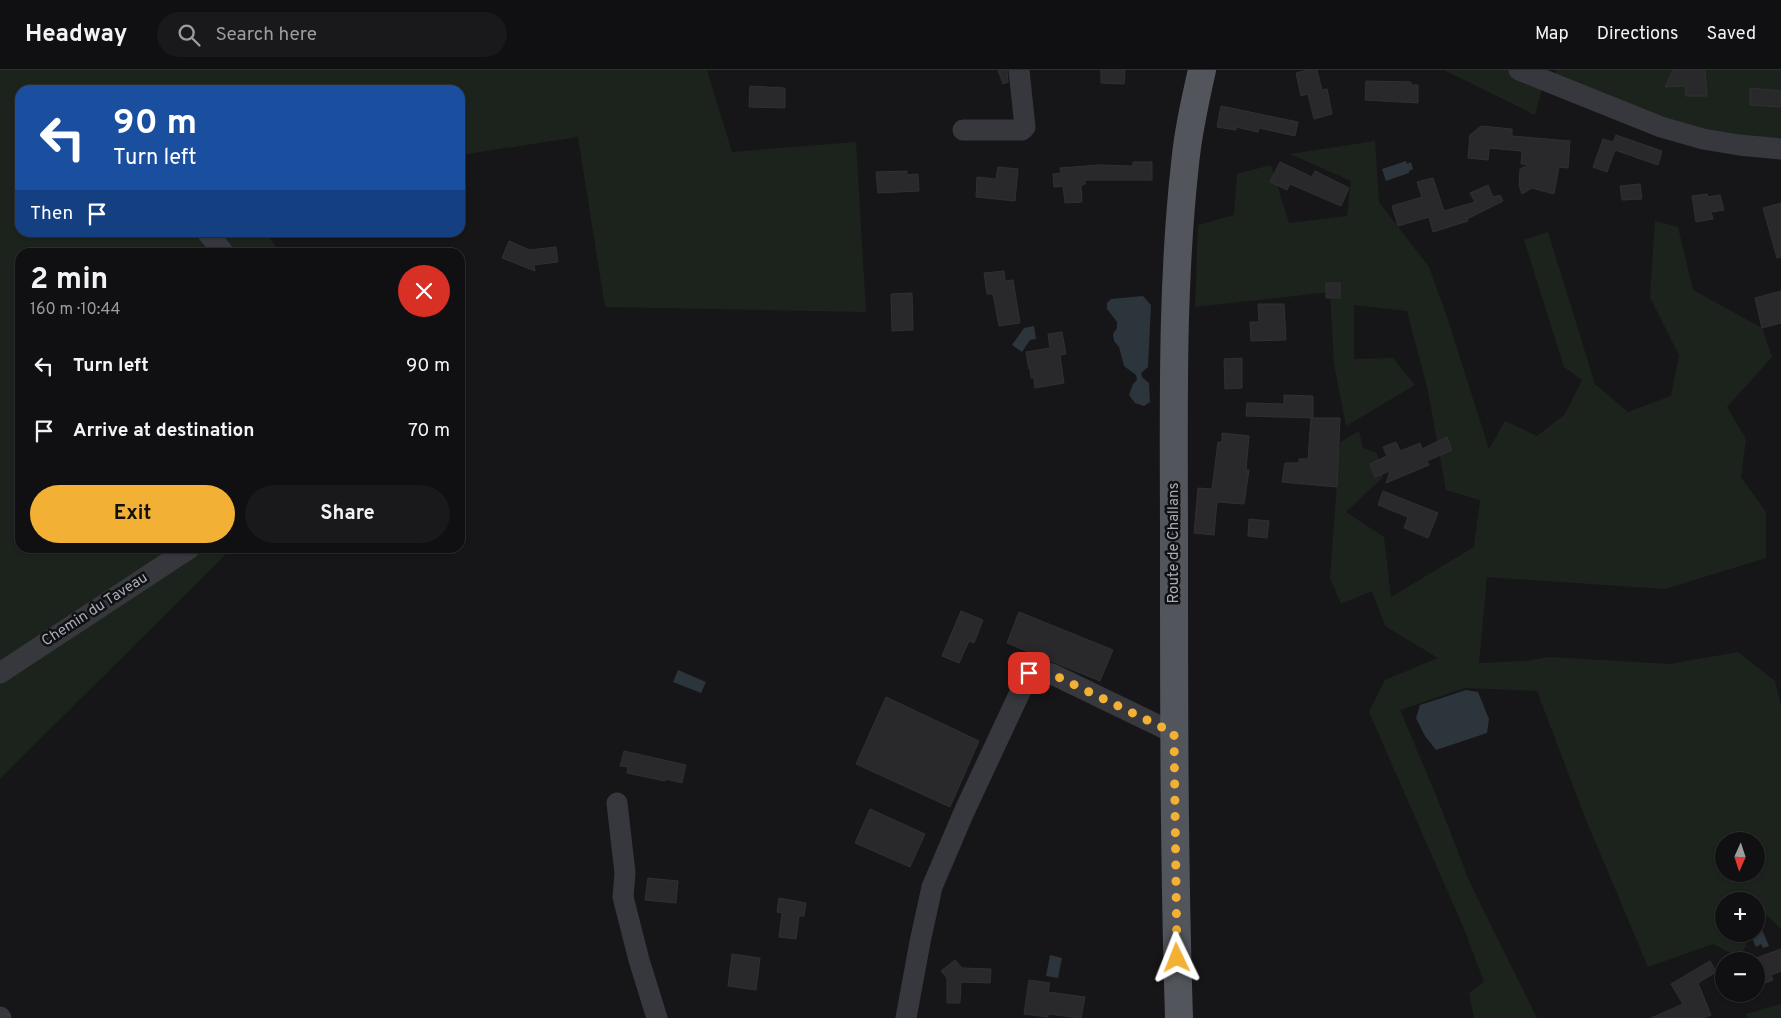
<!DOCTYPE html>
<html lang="en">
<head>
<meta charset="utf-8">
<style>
	:root { --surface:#101012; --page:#19191b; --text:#f1f3f6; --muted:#9c9d9f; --line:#303032; --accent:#f2b134 }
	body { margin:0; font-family:Overpass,sans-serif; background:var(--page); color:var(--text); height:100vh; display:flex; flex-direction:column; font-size:19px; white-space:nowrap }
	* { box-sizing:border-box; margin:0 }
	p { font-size:16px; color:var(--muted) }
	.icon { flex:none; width:28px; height:28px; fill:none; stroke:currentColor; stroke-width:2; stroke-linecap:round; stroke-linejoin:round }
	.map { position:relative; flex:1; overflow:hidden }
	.panel { position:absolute; left:15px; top:178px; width:450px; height:305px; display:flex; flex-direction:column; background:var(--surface); border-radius:15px; box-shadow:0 1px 4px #0004,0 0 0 1px var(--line) }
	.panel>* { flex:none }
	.guide { position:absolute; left:15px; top:15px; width:450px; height:152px; border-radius:15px; box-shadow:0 1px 4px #0004,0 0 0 1px var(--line); background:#1a4fa0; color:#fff; overflow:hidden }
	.needle { width:32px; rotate:183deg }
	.fabs { position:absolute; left:1715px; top:762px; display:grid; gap:10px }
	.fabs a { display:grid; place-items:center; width:50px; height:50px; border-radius:50%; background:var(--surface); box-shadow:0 1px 4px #0004,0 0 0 1px var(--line); font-size:25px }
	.pin { position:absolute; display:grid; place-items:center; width:42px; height:42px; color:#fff; margin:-21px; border-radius:10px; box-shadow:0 2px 8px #0006 }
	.me { position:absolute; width:55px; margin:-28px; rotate:358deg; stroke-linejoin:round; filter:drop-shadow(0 0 4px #0008) }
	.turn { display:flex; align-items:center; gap:18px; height:105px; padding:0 15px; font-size:22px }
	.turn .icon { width:65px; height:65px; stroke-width:2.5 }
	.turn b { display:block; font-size:35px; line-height:42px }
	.then { display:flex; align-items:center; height:48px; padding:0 15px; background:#0003; gap:10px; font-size:19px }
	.round { display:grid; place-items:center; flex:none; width:52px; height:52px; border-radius:26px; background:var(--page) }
	.headline { display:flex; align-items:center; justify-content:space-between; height:85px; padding:0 15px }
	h1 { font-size:30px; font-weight:700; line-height:38px }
	.primary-button { display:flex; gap:10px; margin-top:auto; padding:10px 15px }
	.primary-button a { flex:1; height:58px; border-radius:30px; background:var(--accent); color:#111; font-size:20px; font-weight:700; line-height:58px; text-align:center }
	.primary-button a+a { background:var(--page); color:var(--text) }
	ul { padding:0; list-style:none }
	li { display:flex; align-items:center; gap:15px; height:65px; padding:0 15px }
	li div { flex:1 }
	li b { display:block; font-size:19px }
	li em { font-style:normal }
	header { display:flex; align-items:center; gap:30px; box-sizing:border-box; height:70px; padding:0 25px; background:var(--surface); border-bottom:1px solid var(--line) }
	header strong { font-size:24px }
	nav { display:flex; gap:28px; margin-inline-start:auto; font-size:18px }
	.search { width:350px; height:45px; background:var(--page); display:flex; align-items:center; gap:12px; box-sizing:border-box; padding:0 18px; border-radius:28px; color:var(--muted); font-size:19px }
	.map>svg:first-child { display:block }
</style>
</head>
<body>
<header>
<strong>Headway</strong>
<div class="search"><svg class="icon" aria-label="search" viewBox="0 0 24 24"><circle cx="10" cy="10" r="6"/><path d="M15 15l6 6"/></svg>Search here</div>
<nav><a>Map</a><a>Directions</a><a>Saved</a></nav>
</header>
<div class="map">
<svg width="1781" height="948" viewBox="0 0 1781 948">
	<rect width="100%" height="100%" fill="#161618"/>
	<!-- green -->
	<path fill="#1c231d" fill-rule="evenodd" d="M0,0h707l25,82 124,-10 10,170 -261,-5 -27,-170 -118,18v-65h-440v142l247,1 12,19h-259v296h212l-232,231z
		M1444,0h103l-12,45z
		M1556,0h225v68h-33l-63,-11 -130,-53z
		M1375,71l4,61 50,65 19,53 41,129 16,-28 32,15 28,-22 17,-34 -18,-13 -40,-127 24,-8 47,152 33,28 43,-16 8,-41 -29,-58 5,-76 23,6 15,63 69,38 10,29 -45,50 19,32 -5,38 25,35v46l-101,31 -178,-12 -8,86 48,-2 22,-4 121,7 68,-12 37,29 6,24v224l-20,-19 -5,11v-20h-32v33h27l-11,24 -27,-14 -65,23 -64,-152 -47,-124 -72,-3 -65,22 36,85 34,88 67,135h-63l-5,-25 15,-11 -19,-51 -96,-219 16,-32 53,-22 -53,-32 -13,-35 -31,13 -11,-26 10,-136 19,-11 4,17 14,5 6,24 -37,35 38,25 7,60 83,-50 6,-47 -34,-10 -18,-99 -21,-80 -53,-6v54l39,-1 22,27 -69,41 -12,-62 -4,-72 -135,15 3,-82 36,-10 3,-41 34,-9 18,58 58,-7 4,-35 -61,-27zM1724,771h32v33h-32z
		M1781,934v14h-33l-2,-4z"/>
	<!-- water -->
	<path fill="#2c353c" d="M1406,91l1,3 4,-2 2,7 -4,2v2l-23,8 -4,-12z
		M1143,226l8,9 -3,62 -7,6 1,4 7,6 1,19 -6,4 -9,-3 -6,-8 4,-11 4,-4 -1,-5 -12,-9 -5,-19 -5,-6 -1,-7 4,-6v-6l-10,-13v-6l4,-4z
		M1034,256l2,13 -6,1 -8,12 -10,-7 12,-17z
		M678,600l28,12 -5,11 -28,-11z
		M1466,620l12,2 11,27 -2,14 -51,17 -11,-14 -9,-18 4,-13z
		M1759,853l10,23 -6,2 -2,-4 -5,3 -6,-13h6v-10z
		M1050,885l12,3 -4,20 -12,-2z"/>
	<!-- building -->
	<path fill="#29292c" stroke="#303034" d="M998,0h9l1,12 -5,2z
		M1101,0h24l-1,14 -23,-1z
		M1307,0h10l5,20 5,-1 5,25 -18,5 -6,-25 -7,2 -5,-23z
		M1673,0h32l2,26h-21l-1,-10 -20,1z
		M1366,11l45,1v3h7v18l-53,-3z
		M750,16l35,2v20l-36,-1z
		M1750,18l31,3v16l-31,-2z
		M1221,36l77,16 -3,14 -36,-8 -1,4 -22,-5v3l-19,-3z
		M1481,56l31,3v7l58,5 -2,27 -9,-1 -5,27 -22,-6 -10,6 -3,-9 1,-16 9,-4 -8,-1 1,-13 -33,-3 -1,12 -20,-2 2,-23z
		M1616,65l46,16 -4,14 -43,-15 -8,22 -14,-5 10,-28 10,3z
		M1133,92h19v18h-67v4l-4,1 1,17 -17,1 -2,-17 -9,1 -1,-13 8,-1 -1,-5 39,-3 34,1z
		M1280,92l32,15 3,-6 34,17 -8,18 -51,-22 -3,6 -17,-8z
		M998,97l20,2 -3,32 -39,-4 1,-20 19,2z
		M907,101v4l11,-1 1,17 -41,2 -2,-21z
		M1433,108l11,33 31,-9 -5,-9 18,-8 5,12 7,-2 3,6 -36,18 1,2 -35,11 -4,-15 -31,9 -6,-20 30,-9 -5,-15z
		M1640,114l2,15 -20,1 -2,-14z
		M1707,124l1,3 12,-2 4,15 -13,2 2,7 -17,3 -4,-26z
		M1781,133v54l-4,1 -14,-50z
		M509,171l21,9 26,-3 2,15 -24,3 1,6 -33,-13z
		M1004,201l1,10 8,-1 7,43 -21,3 -6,-32h-6l-3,-21z
		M1326,213h14v15h-14z
		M1781,221v32l-19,5 -7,-30z
		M912,223l1,37 -21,1 -1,-37z
		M1258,234h26l2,36 -35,1 -1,-19h9z
		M1062,262l4,22 -6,1 4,28 -29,5 -1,-10h-3l-1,-9h-1l-3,-17 24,-4 -2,-14z
		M1242,288v30l-17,1 -1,-30z
		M1284,325l29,1v22l-67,-2 1,-13 37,1z
		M1311,348h29l-3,69 -55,-5 3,-19h14v-4h9z
		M1222,363l27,3 -3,34h3l-5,34 -27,-2 -3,33 -20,-2 4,-45 14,1 6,-47h4z
		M1447,367l5,13 -25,11 2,4 -43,18 4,-12 -15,6 -5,-13 17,-8 -4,-9 13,-5 4,9 20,-8 2,6z
		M1383,421l55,22 -10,25 -24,-10 4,-11 -30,-12z
		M1249,449l20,2 -2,17 -19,-2z
		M961,541l22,9 -9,23 -5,-2 -10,22 -17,-7z
		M1019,542l94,38 -13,31 -93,-38z
		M886,627l93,44 -29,66 -94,-43z
		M624,681l62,14 -4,18 -16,-4 -1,2 -38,-8 1,-6 -8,-1z
		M870,739l55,25 -15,33 -55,-24z
		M648,808l30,3 -2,22 -31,-3z
		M779,828l27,5 -2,13h-5l-3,23 -17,-2 3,-24 -5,-1z
		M1781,879v22l-10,4 2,5 -17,7v-29z
		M732,884l28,4 -4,32 -28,-4z
		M955,890l7,8 29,1 -1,14 -29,-1 -1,21h-13v-25l-6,-7z
		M1710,891l6,11 -18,11 13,32 -8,3h-52l32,-14 -12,-20z
		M1029,910l21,3 -2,9 37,5 -4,21 -33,-4v3l-24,-3z"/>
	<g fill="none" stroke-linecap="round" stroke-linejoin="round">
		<!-- minor -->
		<path stroke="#37383d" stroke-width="21" d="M1519,0l142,57 42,12 36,6 42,4
			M963,60h59l3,-3 -6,-57
			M207,162l16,20
			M0,603l190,-125
			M617,733l8,70 -2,24 16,63 18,58
			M0,947l1,1
			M906,948l14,-76 12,-55 32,-75 65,-139 9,-3 14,4 122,59"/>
		<!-- major -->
		<path stroke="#53555c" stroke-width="28" d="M1179,948c-5,-158 -5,-315 -5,-473 0,-127 -3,-255 11,-381 3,-32 10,-63 17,-94"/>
	</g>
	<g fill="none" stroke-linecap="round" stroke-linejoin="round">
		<!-- route -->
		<path stroke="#f2b134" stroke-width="9" stroke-dasharray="0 16.2" d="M1029,603l9,-3 14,4 122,59 3,225"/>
	</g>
	<g text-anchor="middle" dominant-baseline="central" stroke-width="5" stroke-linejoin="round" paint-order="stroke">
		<!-- street labels -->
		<g font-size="15" fill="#a8adb8" stroke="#111113">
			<text transform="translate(1174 473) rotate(-90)">Route de Challans</text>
			<text transform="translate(95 540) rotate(-33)">Chemin du Taveau</text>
		</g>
	</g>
</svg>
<div class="fabs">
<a><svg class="needle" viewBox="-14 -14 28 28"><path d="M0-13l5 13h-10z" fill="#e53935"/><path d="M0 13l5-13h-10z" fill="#9c9d9f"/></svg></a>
<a>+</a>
<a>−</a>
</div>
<div class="pin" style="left:1029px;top:603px;background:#d93025"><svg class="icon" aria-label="arrive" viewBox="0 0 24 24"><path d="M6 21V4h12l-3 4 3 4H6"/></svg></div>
<svg class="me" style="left:1177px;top:888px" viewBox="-20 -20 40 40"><path d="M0-17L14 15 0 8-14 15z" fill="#f2b134" stroke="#fff" stroke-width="4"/></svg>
<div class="guide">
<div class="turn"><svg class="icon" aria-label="left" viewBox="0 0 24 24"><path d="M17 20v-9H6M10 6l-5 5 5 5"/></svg><div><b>90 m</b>Turn left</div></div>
<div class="then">Then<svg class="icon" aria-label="arrive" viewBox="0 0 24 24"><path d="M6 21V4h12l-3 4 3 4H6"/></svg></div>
</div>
<section class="panel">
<div class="headline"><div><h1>2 min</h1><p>160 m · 10:44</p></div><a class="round" style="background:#d93025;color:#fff"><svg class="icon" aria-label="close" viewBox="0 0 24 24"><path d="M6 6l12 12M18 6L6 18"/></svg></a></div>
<ul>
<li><svg class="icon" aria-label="left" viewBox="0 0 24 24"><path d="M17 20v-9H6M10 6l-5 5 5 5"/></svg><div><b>Turn left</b></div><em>90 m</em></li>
<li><svg class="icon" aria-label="arrive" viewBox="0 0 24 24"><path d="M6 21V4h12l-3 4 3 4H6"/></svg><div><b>Arrive at destination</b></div><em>70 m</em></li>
</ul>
<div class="primary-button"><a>Exit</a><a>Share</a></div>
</section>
</div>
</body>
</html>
